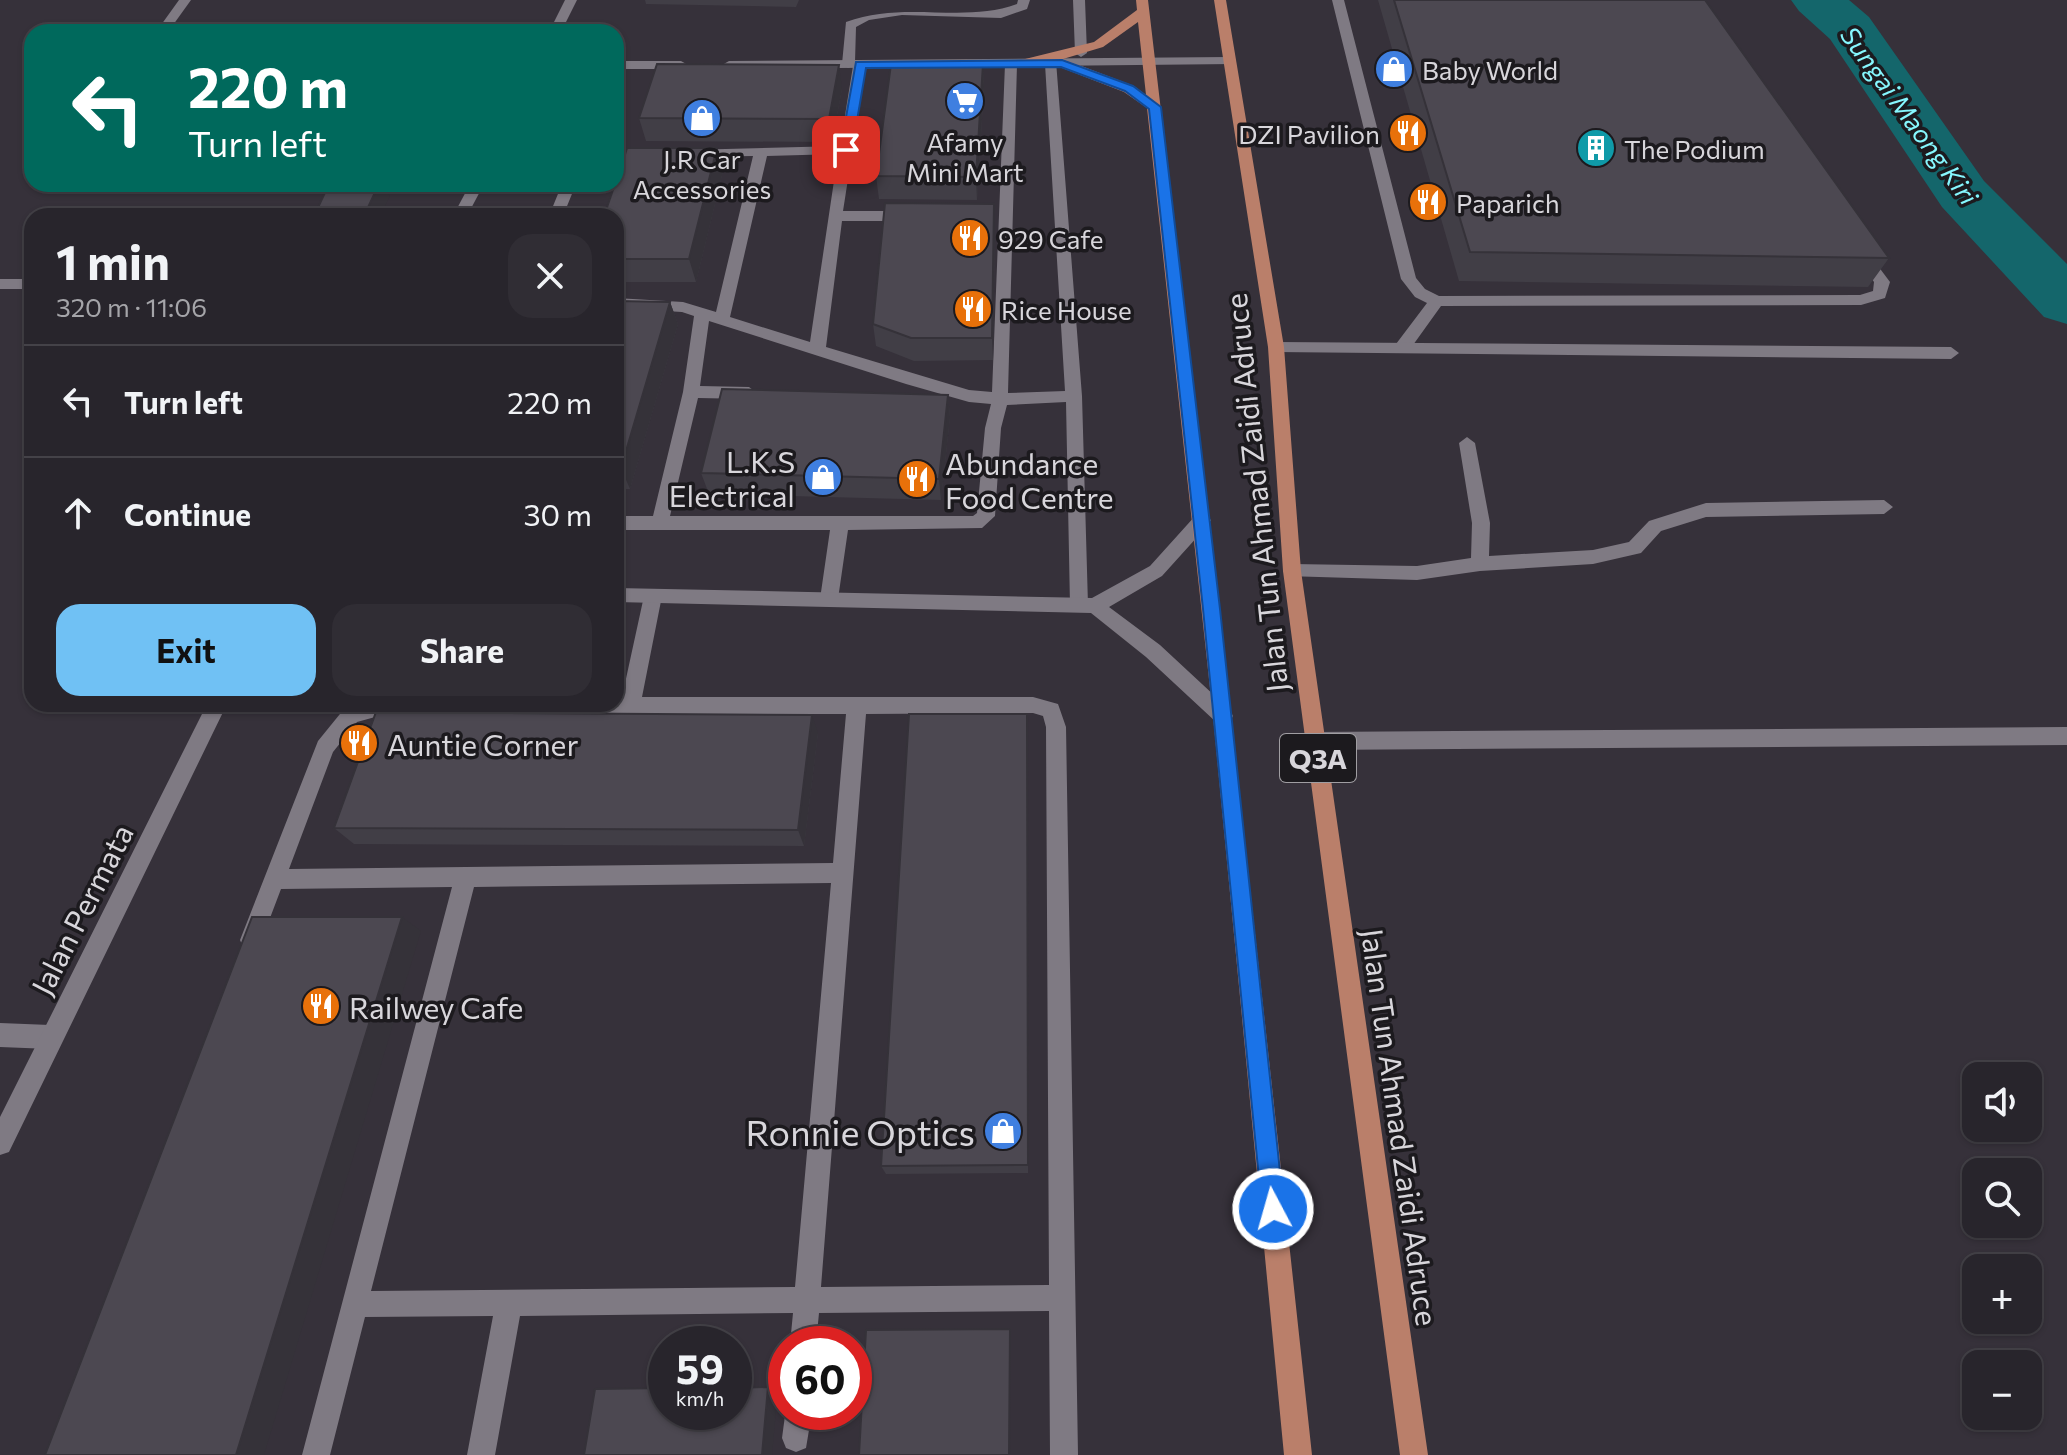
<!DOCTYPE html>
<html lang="en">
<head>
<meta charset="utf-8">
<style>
	:root { --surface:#28252c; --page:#302d34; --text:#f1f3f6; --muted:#a5a5a9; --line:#444248; --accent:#70c1f4 }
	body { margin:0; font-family:Commissioner,sans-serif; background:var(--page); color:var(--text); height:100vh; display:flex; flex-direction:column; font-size:30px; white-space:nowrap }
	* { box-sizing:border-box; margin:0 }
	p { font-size:26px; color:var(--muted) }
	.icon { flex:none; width:44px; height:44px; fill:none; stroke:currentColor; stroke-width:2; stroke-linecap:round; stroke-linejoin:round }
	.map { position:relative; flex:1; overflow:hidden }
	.panel { position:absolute; left:24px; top:208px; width:600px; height:504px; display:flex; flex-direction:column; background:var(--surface); border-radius:24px; box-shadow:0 2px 6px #0004,0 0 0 2px var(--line) }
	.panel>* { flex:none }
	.top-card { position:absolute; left:24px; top:24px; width:600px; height:168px; border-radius:24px; box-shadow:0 2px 6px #0004,0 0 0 2px var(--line); background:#00695c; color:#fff; overflow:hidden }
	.tools { position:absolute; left:1962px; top:1062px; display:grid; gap:16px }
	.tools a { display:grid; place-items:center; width:80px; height:80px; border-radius:16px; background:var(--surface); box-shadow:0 2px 6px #0004,0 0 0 2px var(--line); font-size:40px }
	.speed { position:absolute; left:648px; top:1326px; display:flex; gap:16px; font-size:40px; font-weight:700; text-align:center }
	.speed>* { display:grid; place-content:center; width:104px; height:104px; border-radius:50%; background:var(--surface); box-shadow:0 2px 6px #0004,0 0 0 2px var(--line); line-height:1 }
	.speed small { font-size:20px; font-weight:400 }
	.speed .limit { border:12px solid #d22; background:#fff; color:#111 }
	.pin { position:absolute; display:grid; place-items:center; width:68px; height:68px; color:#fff; margin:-34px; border-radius:16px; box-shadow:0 4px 12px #0006 }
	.me { position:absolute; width:88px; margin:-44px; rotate:354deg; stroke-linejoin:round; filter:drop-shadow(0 0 6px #0008) }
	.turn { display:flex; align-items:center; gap:28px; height:168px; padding:0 32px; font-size:36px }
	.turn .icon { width:104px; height:104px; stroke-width:2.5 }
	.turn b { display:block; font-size:56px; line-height:68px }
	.round { display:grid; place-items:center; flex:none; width:84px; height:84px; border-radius:24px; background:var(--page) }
	.overview { display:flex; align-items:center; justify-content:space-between; height:136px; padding:0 32px }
	h1 { font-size:48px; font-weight:700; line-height:60px }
	.cta { display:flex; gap:16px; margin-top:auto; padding:16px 32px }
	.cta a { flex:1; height:92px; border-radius:24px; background:var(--accent); color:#111; font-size:32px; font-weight:700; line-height:92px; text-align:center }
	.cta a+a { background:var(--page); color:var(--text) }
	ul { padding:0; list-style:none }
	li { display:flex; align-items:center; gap:24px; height:112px; padding:0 32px; border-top:2px solid var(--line) }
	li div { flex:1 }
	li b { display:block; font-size:30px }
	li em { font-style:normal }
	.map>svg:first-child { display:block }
</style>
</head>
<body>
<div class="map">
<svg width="2067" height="1455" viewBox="0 0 2067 1455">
	<rect width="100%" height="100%" fill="#36313a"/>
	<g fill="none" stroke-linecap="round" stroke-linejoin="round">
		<!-- river -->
		<path fill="#14666b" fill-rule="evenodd" d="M1791,0h58l20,17 115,164 83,83v60l-23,-7 -102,-110 -112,-168 -31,-28z"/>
		<!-- lane -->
		<path fill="#7f7a83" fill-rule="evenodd" d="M1018,0h12l-3,9 -26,9 -99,-3 -33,5 -13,7 -1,35 5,-2 6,4 -23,147h67l7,5 -7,5h-68l-16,126 143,43 23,2 13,-328 6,-4 6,4 -9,329 57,-2 -20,-327 11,-3 26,335 6,209 -2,5h-14l-2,-5 -4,-203 -59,3 -6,23 -6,88 -13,12 -134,2 -10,69 -2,5h-14l-2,-5 10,-69h-214v-14h37l30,-124 11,-76 -12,-4 -66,-4v-10l67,4 33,10 37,-156 -61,1 -7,-4 2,-3 153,-4 13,-80 -5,2 -6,-4 4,-42c59,-22 116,2 171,-18zM838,154l-28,188 -80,-25 37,-161zM709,321l197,63 63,18 22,2 -6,24 -8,85 -4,3h-303l28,-118 51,1 8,-6 -8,-6 -49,-1z
			M1073,0h12l2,53 -6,4 -6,-4z
			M1332,0h12l72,278 9,11 14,7 421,-1 13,-4 1,-9 -20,-29 7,-5 5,2 24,32 -5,16 -24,7 -420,1 -33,46h-12v-8l31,-41 -12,-6 -14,-18z
			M616,149h36l7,4 -7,4h-36z
			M562,184h14l-13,32h-14z
			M1467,437l8,6 15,80 -1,33 104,-6 36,-8 20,-21 57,-18 178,-3 9,7 -9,7 -178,3 -45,14 -20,22 -48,11 -113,7 -63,9 -131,-4 -3,-5 9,-7 125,2 54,-8 1,-35 -13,-80z
			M653,589l7,2 2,5 -20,101h391l25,7 8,23 12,728h-28l-1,-144 -230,2 -3,31h-26l3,-31 -273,3 -25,139h-28l26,-139 -128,1 -35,138h-28l150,-568 -171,2 -22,58 -8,4 -8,-4 -3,-7 78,-199 26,-32 17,-5h255v-7h6l22,-101 2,-5zM1033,713l10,3 3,11 3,558 -228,2 45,-573zM386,714h460l-13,149 -544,6 44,-117 24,-30zM831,883l-36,404 -424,4 103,-404z
			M2067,727v18l-752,5 -7,-3 -3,-6 3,-6 7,-3z
			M786,1408v4h26l-6,36 -10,4 -10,-4 -4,-10z"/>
		<!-- street -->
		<path fill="#7f7a83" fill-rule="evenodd" d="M179,0h12l-23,32h-12z
			M1229,57l5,1v6l-505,5 -7,-4 7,-4z
			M616,61h65l7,4 -7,4h-65z
			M0,279h32v10h-32z
			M1276,342l675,5 8,6 -8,6 -675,-7 -8,-5z
			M1202,513l9,7 -3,5 -46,51 -53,31 51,38 70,65 3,6 -3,6 -7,2 -7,-2 -70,-65 -55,-44 -475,-11v-14l476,10 58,-32 46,-51z
			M0,1023l50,2 8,4 4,8 -4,8 -8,4 -50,-2z"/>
		<!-- secondary -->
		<path fill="#7f7a83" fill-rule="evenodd" d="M565,0h12l-16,32h-12z
			M470,184h14l-17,32h-14z
			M207,704h20l-218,448 -9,3v-38z"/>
		<!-- primary -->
		<path fill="#ba7f6a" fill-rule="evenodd" d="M1136,0h12c57,484 112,970 164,1455h-28l-71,-739 -66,-608 -23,-16 -67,-26v-6l-46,8 -6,-4 89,-22 43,-32zM1138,22l8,73 -12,-9 -71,-27 40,-12z
			M1214,0h12l58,347 17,224 127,884h-28l-117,-884 -15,-224z"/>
	</g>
	<!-- wall -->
	<path fill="#413e46" d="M645,0h154l-3,7 -150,-3z
		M1378,0h327l184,258 -21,29 -409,-6z
		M983,64l1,23 -7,113 -98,-1 -3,-23z
		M842,89l-10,53 -186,-1 -7,-23z
		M717,148l6,23 -27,111h-80v-66z
		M995,227l-2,133 -79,1 -38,-15 -3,-22z
		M616,301l54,1 8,22 -48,165h-14z
		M948,395l2,22 -9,83 -232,-6 -8,-21z
		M1028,732v441l-142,1 -5,-8z
		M818,733l-14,113 -450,-2 -20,-16z"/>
	<!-- shaded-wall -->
	<path fill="#353239" d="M983,64l1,23 -7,113 -1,-23z
		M839,65l3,24 -10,53 -3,-23z
		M717,148l6,23 -27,111 -7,-23z
		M379,184h4l7,12 -10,20h-16z
		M994,204l1,23 -2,133 -1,-22z
		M670,302l8,22 -48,165 -9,-21z
		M948,395l2,22 -9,83 -2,-21z
		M812,715l6,18 -14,113 -6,-16z
		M402,917l19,14 -157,524h-28z
		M1010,1329v126h-1z
		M768,1387l10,1 -6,67h-10z"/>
	<!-- building -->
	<path fill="#4c4851" stroke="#353239" stroke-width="2" d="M1394,0h311l184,258 -419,-6z
		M657,64l182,1 -10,54 -190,-1z
		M891,64h92l-7,113 -100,-1z
		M627,148h90l-28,111h-73v-43h-12l11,-32h1z
		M329,184h50l-15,32h-50z
		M885,203l109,1 -2,134h-81l-38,-14z
		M616,301l54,1 -49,166h-5z
		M722,389l226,6 -9,84 -238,-6z
		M376,712l436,3 -14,115 -464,-2z
		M909,714h118l1,451 -147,1z
		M252,917h150l-166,538h-191z
		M1010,1329l-1,126h-150l7,-125z
		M768,1387l-6,68h-178l11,-66 71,-1v24h68v-24z"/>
	<!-- route -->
	<path fill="#1a73e8" stroke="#114b97" stroke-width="2" d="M1062,60l71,26 28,21 59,502 64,600 -3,8 -8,3 -8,-3 -3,-8 -59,-600 -54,-500 -24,-18 -64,-24 -195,1 -14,82 -6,4 -6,-4 16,-88z"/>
	<!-- icons -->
	<defs>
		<symbol id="shop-disc" viewBox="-11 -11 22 22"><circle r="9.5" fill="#3f7fe0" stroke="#1c1a1e"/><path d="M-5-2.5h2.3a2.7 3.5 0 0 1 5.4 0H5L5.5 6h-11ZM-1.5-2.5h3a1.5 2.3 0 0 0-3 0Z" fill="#fff"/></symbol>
		<symbol id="supermarket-disc" viewBox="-11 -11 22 22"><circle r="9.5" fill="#3f7fe0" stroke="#1c1a1e"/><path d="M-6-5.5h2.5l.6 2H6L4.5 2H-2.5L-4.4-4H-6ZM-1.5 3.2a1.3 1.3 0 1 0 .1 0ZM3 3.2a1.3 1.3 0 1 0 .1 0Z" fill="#fff"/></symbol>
		<symbol id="restaurant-disc" viewBox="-11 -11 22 22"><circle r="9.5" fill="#e8710a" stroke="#1c1a1e"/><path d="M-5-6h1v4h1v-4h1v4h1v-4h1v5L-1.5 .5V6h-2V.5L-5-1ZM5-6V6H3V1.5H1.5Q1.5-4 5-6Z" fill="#fff"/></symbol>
		<symbol id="building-disc" viewBox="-11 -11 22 22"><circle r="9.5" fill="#0f9aa8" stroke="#1c1a1e"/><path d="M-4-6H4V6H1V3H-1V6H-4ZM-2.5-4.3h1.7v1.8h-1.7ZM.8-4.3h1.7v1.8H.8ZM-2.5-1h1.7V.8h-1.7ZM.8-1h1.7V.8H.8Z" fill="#fff"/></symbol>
	</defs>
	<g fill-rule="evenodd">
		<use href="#shop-disc" x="1372" y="47" width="44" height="44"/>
		<use href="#supermarket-disc" x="943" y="79" width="44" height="44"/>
		<use href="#shop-disc" x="680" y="96" width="44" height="44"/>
		<use href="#restaurant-disc" x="1386" y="111" width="44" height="44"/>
		<use href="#building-disc" x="1574" y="126" width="44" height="44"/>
		<use href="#restaurant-disc" x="1406" y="180" width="44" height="44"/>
		<use href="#restaurant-disc" x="948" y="216" width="44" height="44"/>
		<use href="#restaurant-disc" x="951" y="287" width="44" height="44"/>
		<use href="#shop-disc" x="801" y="455" width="44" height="44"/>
		<use href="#restaurant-disc" x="895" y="457" width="44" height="44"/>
		<use href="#restaurant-disc" x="337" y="721" width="44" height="44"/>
		<use href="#restaurant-disc" x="299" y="984" width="44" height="44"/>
		<use href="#shop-disc" x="981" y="1109" width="44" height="44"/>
	</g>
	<g text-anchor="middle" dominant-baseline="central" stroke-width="7" stroke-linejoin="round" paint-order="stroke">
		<!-- far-poi labels -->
		<g font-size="26" fill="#d8d6db" stroke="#1c1a1e" text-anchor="start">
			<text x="1422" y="69">Baby World</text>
			<text x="1380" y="133" text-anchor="end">DZI Pavilion</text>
			<text x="965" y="141" text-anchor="middle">Afamy<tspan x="965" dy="30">Mini Mart</tspan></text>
			<text x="1624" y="148">The Podium</text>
			<text x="702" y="158" text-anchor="middle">J.R Car<tspan x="702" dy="30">Accessories</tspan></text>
			<text x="1456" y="202">Paparich</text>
			<text x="998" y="238">929 Cafe</text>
			<text x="1001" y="309">Rice House</text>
		</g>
		<!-- far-water labels -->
		<g font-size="26" font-style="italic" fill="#86f7fe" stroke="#1c1a1e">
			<text transform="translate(1910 115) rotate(54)">Sungai Maong Kiri</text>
		</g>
		<!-- shield labels -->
		<rect fill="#1c1a1e" stroke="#a09ea2" stroke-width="2" x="1280" y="734" width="76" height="48" rx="6"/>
		<g font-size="28" font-weight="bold" fill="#d8d6db">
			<text x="1318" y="758">Q3A</text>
		</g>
		<!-- poi labels -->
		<g font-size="30" fill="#d8d6db" stroke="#1c1a1e" text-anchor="start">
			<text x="795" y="460" text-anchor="end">L.K.S<tspan x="795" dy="34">Electrical</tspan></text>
			<text x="945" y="462">Abundance<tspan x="945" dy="34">Food Centre</tspan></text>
			<text x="387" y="743">Auntie Corner</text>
			<text x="349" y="1006">Railwey Cafe</text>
		</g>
		<!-- street labels -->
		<g font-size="30" fill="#d8d6db" stroke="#1c1a1e">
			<text transform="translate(1255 493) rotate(-96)">Jalan Tun Ahmad Zaidi Adruce</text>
			<text transform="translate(81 909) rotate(-63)">Jalan Permata</text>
			<text transform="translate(1401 1127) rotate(82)">Jalan Tun Ahmad Zaidi Adruce</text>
		</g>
		<!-- near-poi labels -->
		<g font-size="36" fill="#d8d6db" stroke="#1c1a1e" text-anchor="end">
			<text x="975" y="1131">Ronnie Optics</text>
		</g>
	</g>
</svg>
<div class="tools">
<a><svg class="icon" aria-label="sound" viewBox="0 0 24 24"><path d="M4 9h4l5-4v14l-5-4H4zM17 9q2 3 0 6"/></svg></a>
<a><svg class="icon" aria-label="search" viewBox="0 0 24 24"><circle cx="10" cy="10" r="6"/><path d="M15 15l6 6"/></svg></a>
<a>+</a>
<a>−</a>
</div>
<div class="speed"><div>59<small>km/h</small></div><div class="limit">60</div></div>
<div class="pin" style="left:846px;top:150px;background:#d93025"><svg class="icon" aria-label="arrive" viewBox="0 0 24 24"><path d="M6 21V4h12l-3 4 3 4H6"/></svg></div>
<svg class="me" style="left:1273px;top:1209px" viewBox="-20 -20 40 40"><circle r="17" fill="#1a73e8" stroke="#fff" stroke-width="3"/><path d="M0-11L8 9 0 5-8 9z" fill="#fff"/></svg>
<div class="top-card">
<div class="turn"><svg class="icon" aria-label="left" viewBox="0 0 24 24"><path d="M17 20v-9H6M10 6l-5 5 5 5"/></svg><div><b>220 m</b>Turn left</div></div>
</div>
<section class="panel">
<div class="overview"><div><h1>1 min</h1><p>320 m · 11:06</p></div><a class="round"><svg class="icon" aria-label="close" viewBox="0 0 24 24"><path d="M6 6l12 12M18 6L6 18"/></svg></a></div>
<ul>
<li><svg class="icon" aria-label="left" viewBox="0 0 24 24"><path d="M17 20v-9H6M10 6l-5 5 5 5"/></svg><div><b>Turn left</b></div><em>220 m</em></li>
<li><svg class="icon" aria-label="ahead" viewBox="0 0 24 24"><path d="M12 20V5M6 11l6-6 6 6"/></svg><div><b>Continue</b></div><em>30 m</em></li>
</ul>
<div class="cta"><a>Exit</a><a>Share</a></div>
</section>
</div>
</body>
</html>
